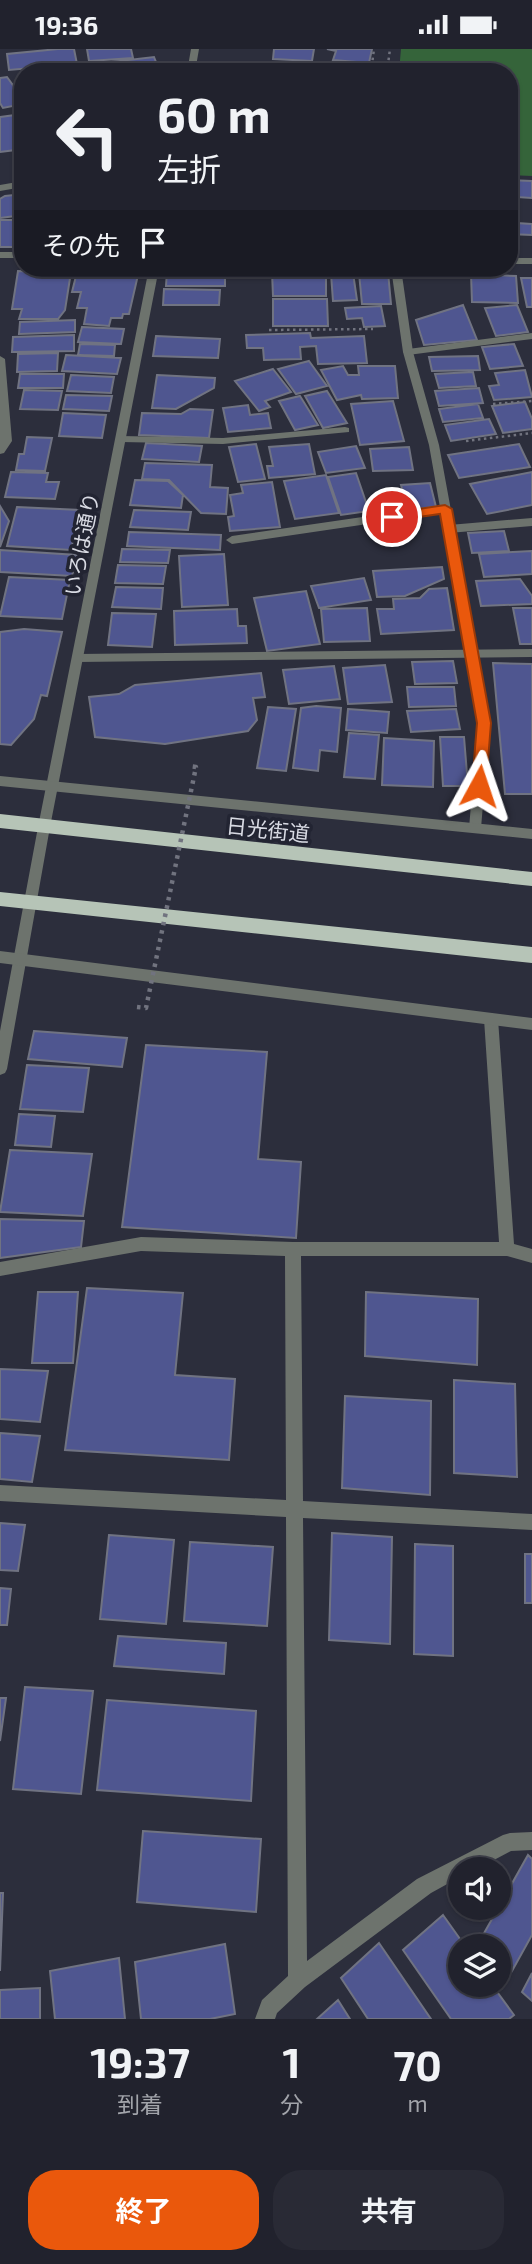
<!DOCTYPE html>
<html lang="ja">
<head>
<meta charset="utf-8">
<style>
	:root { --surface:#21222d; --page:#292a35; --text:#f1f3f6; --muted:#a2a4aa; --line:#3e3f49; --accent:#ea580c }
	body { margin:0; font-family:"Exo 2","Noto Sans JP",sans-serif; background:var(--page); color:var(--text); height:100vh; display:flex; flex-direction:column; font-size:26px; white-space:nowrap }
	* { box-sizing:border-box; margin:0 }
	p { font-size:23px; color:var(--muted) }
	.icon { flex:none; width:38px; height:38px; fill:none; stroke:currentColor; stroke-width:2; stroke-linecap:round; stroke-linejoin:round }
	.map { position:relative; height:1970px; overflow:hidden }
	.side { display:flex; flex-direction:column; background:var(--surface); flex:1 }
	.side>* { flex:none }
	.top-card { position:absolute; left:14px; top:14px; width:504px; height:214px; border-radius:28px; box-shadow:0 2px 5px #0004,0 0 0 2px var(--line); background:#21222d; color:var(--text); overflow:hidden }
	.tools { position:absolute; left:448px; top:1808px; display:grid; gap:14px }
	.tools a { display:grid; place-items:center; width:63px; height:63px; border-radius:50%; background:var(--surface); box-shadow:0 2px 5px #0004,0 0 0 2px var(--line); font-size:35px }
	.pin { position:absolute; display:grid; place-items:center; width:60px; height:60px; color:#fff; margin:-30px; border:4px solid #fff; border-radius:50%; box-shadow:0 2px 7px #0007 }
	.me { position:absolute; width:77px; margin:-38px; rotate:5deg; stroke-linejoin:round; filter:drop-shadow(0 0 5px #0008) }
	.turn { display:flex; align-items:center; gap:24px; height:147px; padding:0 28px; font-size:32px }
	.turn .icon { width:91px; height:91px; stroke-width:2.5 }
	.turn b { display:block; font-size:49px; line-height:60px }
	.then { display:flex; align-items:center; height:66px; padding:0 28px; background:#0003; gap:14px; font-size:26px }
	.eta { display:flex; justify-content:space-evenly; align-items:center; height:119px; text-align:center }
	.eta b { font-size:42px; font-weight:700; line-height:49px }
	.primary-button { display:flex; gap:14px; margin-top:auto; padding:14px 28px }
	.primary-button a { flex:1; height:80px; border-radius:28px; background:var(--accent); color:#fff; font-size:28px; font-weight:700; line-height:80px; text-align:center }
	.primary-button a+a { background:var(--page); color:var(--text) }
	.status { display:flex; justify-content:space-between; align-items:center; height:49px; padding:0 35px; background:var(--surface); direction:ltr }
	.status svg { height:19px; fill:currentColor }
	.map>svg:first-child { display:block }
</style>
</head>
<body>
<div class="status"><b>19:36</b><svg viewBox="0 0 49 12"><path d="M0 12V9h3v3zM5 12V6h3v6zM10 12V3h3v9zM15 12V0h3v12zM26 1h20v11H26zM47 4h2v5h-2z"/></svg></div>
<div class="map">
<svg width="532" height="1970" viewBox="0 0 532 1970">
	<rect width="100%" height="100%" fill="#2c2e3c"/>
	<!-- green -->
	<path fill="#35643a" d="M401,0h131v127l-23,-1v-103h-110z"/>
	<!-- building -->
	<path fill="#4f5690" stroke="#707382" stroke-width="2" d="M58,0h16l3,15 -68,6 -2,-16z
		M87,0h44l2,9 -44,3z
		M274,0h40l-2,12 -39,-2z
		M327,0h45l-3,14 -36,-3 3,-9z
		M154,8l6,15h-91l-2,-5z
		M7,28l16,22v5l-20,4 -3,-5v-25z
		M23,65v35l-23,3v-35z
		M509,131l23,1v17l-15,-1v26l15,1v11l-23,-1z
		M23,145v21l-23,3v-19l5,-3z
		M0,171h23v27h-23z
		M18,222l53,1 -6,38 -7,9h-39l3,-10h-10z
		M167,222h58v15h-59z
		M77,223l61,3 -9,39h-6l-1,4h-11l-2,8 -25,-2 3,-16h-10l4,-16h-9z
		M272,223h54v24h-53z
		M388,223l3,32h-29l-3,-31z
		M353,224l4,27 -24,1 -2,-27z
		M471,225l45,2 2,27 -46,-1z
		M521,229h11v29h-5z
		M164,240l56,1 -1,15h-56z
		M273,250h54l1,27h-55z
		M463,256l14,35 -53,5 -8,-25z
		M517,256l11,27 -32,4 -11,-28z
		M381,257l4,20 -21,1 -2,-9 -15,1 -2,-11z
		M75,271v12l-56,2 1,-12z
		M82,278l42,2 -3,15 -43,-2z
		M310,284l1,5 53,-2 3,27 -49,1 -2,-18 -16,1 1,12 -37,1 -1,-12h-16l-1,-13z
		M74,286v16l-62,1 1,-15z
		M156,287l64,3 -2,19 -65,-2z
		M80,295l35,1 -1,11 -36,-1z
		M514,295l9,22 -33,3 -8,-22z
		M58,304l-1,18 -40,1 1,-18z
		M66,306l55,3 -4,16 -55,-3z
		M478,307l2,14 -48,1 -3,-14z
		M309,312l18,25 -31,8 -18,-25z
		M343,317l5,9h11l-1,-9h37l3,32 -36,1 -1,-4 -24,5 -16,-30z
		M273,320l18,23 -26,9 5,6 -11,4 -24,-30z
		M525,321l7,27 -38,3 -5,-14 10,-1 -4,-12z
		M473,323l3,14 -37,2 -4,-14z
		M20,325h44l-1,14h-45z
		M71,326l43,2 -3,16 -44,-2z
		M157,326l58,3 -1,10 -38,21 -24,-1z
		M479,339l4,15 -44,3 -4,-15z
		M24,341l38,1 -4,19 -38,-1z
		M327,342l20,32 -24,5 -18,-32z
		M66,346l46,1 -3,15 -46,-2z
		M300,347l18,29 -23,5 -16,-29z
		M393,352l11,40 -44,4 -9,-41z
		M525,353l7,17v10l-29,4 -11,-27z
		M478,355l5,14 -40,4 -4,-13z
		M248,356l2,10 18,-2 3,15 -43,4 -5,-24z
		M190,360l23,1 -4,28 -70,-3 3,-22 39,1z
		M63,364l43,2 -4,23 -43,-2z
		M489,370l7,15 -45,7 -6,-16z
		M27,388l25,1 -7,33 -29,-1 3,-16h5z
		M146,394l56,3 -3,16 -57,-3z
		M256,395l9,35 -27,3 -9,-35z
		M309,395l6,30 -46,4 -2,-12h6l-4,-19z
		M519,395l11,23 -71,11 -11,-23z
		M356,397l9,22 -39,5 -8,-21z
		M409,398l4,23 -40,1 -3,-22z
		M145,414l67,2 -2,22 18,1 -2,26 -25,-1 -32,-33 -27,-1z
		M11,423l37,1 -2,9h13l-4,17 -50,-2z
		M532,423v33l-45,9 -17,-30z
		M356,424l13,38 -28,4 -13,-38z
		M326,426l13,38 -44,6 -11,-38z
		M135,431l33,1 15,14 -2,13 -51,-3z
		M272,433l8,45 -50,4 -2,-14 6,-1 -4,-21 13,-2 -2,-8z
		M430,434l6,24 -28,3 -7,-25z
		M0,457l9,15 -9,26z
		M17,458l63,3 -9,40 -64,-4z
		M134,461l57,2 -3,18 -58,-3z
		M504,482l5,20 -37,2 -4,-20z
		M129,483l92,3 -1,15 -93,-4z
		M122,500l48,1 -2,13 -48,-1z
		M0,501l77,5 -5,21 -72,-4z
		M532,502v23l-48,3 -5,-23z
		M224,505l4,51 -46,2 -3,-51z
		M118,516l48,1 -3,18 -48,-1z
		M442,518l2,12 -39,17 -28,1 -4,-26z
		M9,528l61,3 -8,39 -62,-3z
		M364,529l7,22 -52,8 -8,-22z
		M520,530l12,17v8l-51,2 -5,-25z
		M116,538l47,1 -2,21 -49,-2z
		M447,539l7,42 -73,4 -4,-25h17l-1,-10 27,-1 9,-9z
		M306,542l14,53 -53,7 -13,-53z
		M367,559l3,33 -46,1 -3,-33z
		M513,559h19v36h-12z
		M237,560l1,17h8l1,17 -72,2 -1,-34z
		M112,564l44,1 -4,33 -44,-2z
		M24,580l38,3 -15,64 -6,-1 -7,24 -23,26 -11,-1v-112z
		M453,612l4,22 -42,1 -3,-22z
		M493,614l39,1v130h-27z
		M385,616l7,37 -44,2 -5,-36z
		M334,617l6,33 -51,5 -6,-34z
		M261,624l4,24 -12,1 4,22 -9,11 -83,13 -70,-7 -6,-40 30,-3 16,-9z
		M407,638h47l2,19 -47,1z
		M316,657l25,2 -4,44 -17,-2 -2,21 -25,-3 8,-60z
		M268,658l28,2 -10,62 -29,-3z
		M348,660l41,3 -2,21 -41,-3z
		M456,660l4,20 -49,3 -4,-21z
		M349,684l30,2 -4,44 -31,-2z
		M440,688h24l4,49h-25z
		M384,689l50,3 -1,46 -51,-2z
		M34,982l93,7 -5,29 -94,-8z
		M146,996l121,7 -9,107 43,3 -5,76 -174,-11z
		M27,1016l62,3 -6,44 -63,-3z
		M19,1065l36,2 -4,31 -36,-2z
		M10,1101l82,4 -9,62 -83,-4z
		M0,1170l84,2 -3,26 -81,11z
		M87,1239l96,5 -8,82 60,4 -6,81 -164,-10z
		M38,1243h40l-5,71h-41z
		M366,1243l112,7 -1,66 -112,-9z
		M0,1320l48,2 -8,51 -40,-3z
		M454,1331l61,4 2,93 -63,-4z
		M345,1347l86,5 -1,94 -88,-7z
		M0,1384l40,3 -8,46 -32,-3z
		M0,1474l25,2 -7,46 -18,-1z
		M332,1484l60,4 -2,107 -61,-4z
		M109,1486l65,5 -8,84 -66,-5z
		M190,1493l83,5 -6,79 -83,-5z
		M415,1495l38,2v110l-39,-2z
		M525,1505h7v49h-7z
		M0,1539l11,1 -4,36h-7z
		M118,1587l108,7 -2,31 -110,-8z
		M25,1638l68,4 -12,103 -68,-5z
		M0,1649h6l-6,43z
		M107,1651l149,11 -5,90 -154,-11z
		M143,1782l118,8 -5,73 -119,-10z
		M528,1806l4,4v76l-20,36 -13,-11v-14l-21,-2z
		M0,1844h3l-3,78z
		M443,1866l22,31h-5v39h32l22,30 -5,4h-58l-48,-69z
		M379,1894l52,76h-63l-27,-41z
		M225,1895l10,70 -25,5h-69l-6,-57z
		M119,1909l6,61h-70l-5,-48z
		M532,1924v28l-10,-9z
		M40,1939v31h-40v-29z
		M338,1951l12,19h-33z"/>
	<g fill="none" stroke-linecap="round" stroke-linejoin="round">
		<!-- path -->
		<path stroke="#71737f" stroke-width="2.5" stroke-dasharray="2.5 3.5" stroke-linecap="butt" d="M371,23l3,-23
			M387,23l3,-23
			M269,281l104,-1
			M493,355l39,-3
			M466,392l66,-8"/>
		<!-- service -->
		<path fill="#6d736d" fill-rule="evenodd" d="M192,13l4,3 -1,2 -34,1 -4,-3 4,-3z
			M23,132v6l-23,4v-6z
			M532,284v6l-124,16 -5,-3 5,-3z
			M0,307l5,3 7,82 -8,12 -4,1z
			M345,378l4,1v4l-126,12 -102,-2 -5,-3 5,-3 102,2z
			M445,456l4,1v6l-217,32 -6,-4 6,-4z
			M532,469v8l-83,7 -6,-4 6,-4z
			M532,600v8l-454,5 -6,-4 6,-4z"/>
		<!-- minor -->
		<path fill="#6d736d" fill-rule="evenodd" d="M191,0h8l-4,23h-8z
			M0,203h23v6h-23z
			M509,209h23v6h-23z
			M149,219h10l-109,559 -43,242 -2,4 -5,2v-44l38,-204z
			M391,219h10l12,84 26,93 51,278 -9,105 -6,5 -6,-5 9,-105 -49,-278 -26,-93z
			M491,964l5,2 2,4 16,225 18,5v14l-25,-7h-206l2,245 229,13v16l-229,-12 4,443 110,-82 86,-44 7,-2 22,-1v18l-21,1 -34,18h-17v8l-29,16 -126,94 -28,26 -2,6h-20l7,-19 26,-24 -2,-459 -286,-16v-16l286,15 -1,-244 -144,-5 -141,25v-14l141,-25 152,5h206l-15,-223 2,-4z"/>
		<!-- tertiary -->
		<path fill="#6d736d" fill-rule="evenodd" d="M0,727l532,53v10l-532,-53z
			M0,902l532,67v12l-532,-67z"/>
		<!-- trunk -->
		<path fill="#b6c4b7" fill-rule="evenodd" d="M0,765l532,58v14l-532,-58z
			M0,843l532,55v16l-532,-57z"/>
		<!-- path-bridge -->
		<path stroke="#71737f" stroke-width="4.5" stroke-dasharray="3.5 5" stroke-linecap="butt" d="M137,958l9,1 50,-241 -8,-1"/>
	</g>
	<!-- route -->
	<path fill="#ea580c" stroke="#983908" stroke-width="2" d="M445,456l7,4 39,214 -5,63 -7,5 -7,-5 5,-63 -37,-209 -48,7 -6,-4 6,-4z"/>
	<g text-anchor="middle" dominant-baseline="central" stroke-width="7" stroke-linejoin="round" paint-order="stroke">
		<!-- street labels -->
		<g font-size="21" fill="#d8dae3" stroke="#222432">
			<text transform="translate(81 495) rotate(-79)">いろは通り</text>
			<text transform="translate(268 780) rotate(6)">日光街道</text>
		</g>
	</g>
</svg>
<div class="tools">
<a><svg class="icon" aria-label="sound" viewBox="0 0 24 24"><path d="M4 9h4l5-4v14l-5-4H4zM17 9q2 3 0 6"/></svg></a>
<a><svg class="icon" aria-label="layers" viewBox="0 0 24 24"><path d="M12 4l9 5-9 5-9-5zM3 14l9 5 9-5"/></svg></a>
</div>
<div class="pin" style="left:392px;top:468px;background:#d93025"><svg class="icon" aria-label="arrive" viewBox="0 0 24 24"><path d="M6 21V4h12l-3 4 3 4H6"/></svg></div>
<svg class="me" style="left:479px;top:737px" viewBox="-20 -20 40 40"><path d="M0-17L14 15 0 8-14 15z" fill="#ea580c" stroke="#fff" stroke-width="4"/></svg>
<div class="top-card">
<div class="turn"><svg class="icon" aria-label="left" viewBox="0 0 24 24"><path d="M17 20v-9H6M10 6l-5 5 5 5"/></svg><div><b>60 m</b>左折</div></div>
<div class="then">その先<svg class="icon" aria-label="arrive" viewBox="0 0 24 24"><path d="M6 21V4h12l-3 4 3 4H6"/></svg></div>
</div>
</div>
<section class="side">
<div class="eta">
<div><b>19:37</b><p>到着</p></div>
<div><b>1</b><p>分</p></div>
<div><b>70</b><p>m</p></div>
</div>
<div class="primary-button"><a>終了</a><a>共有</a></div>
</section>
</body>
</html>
